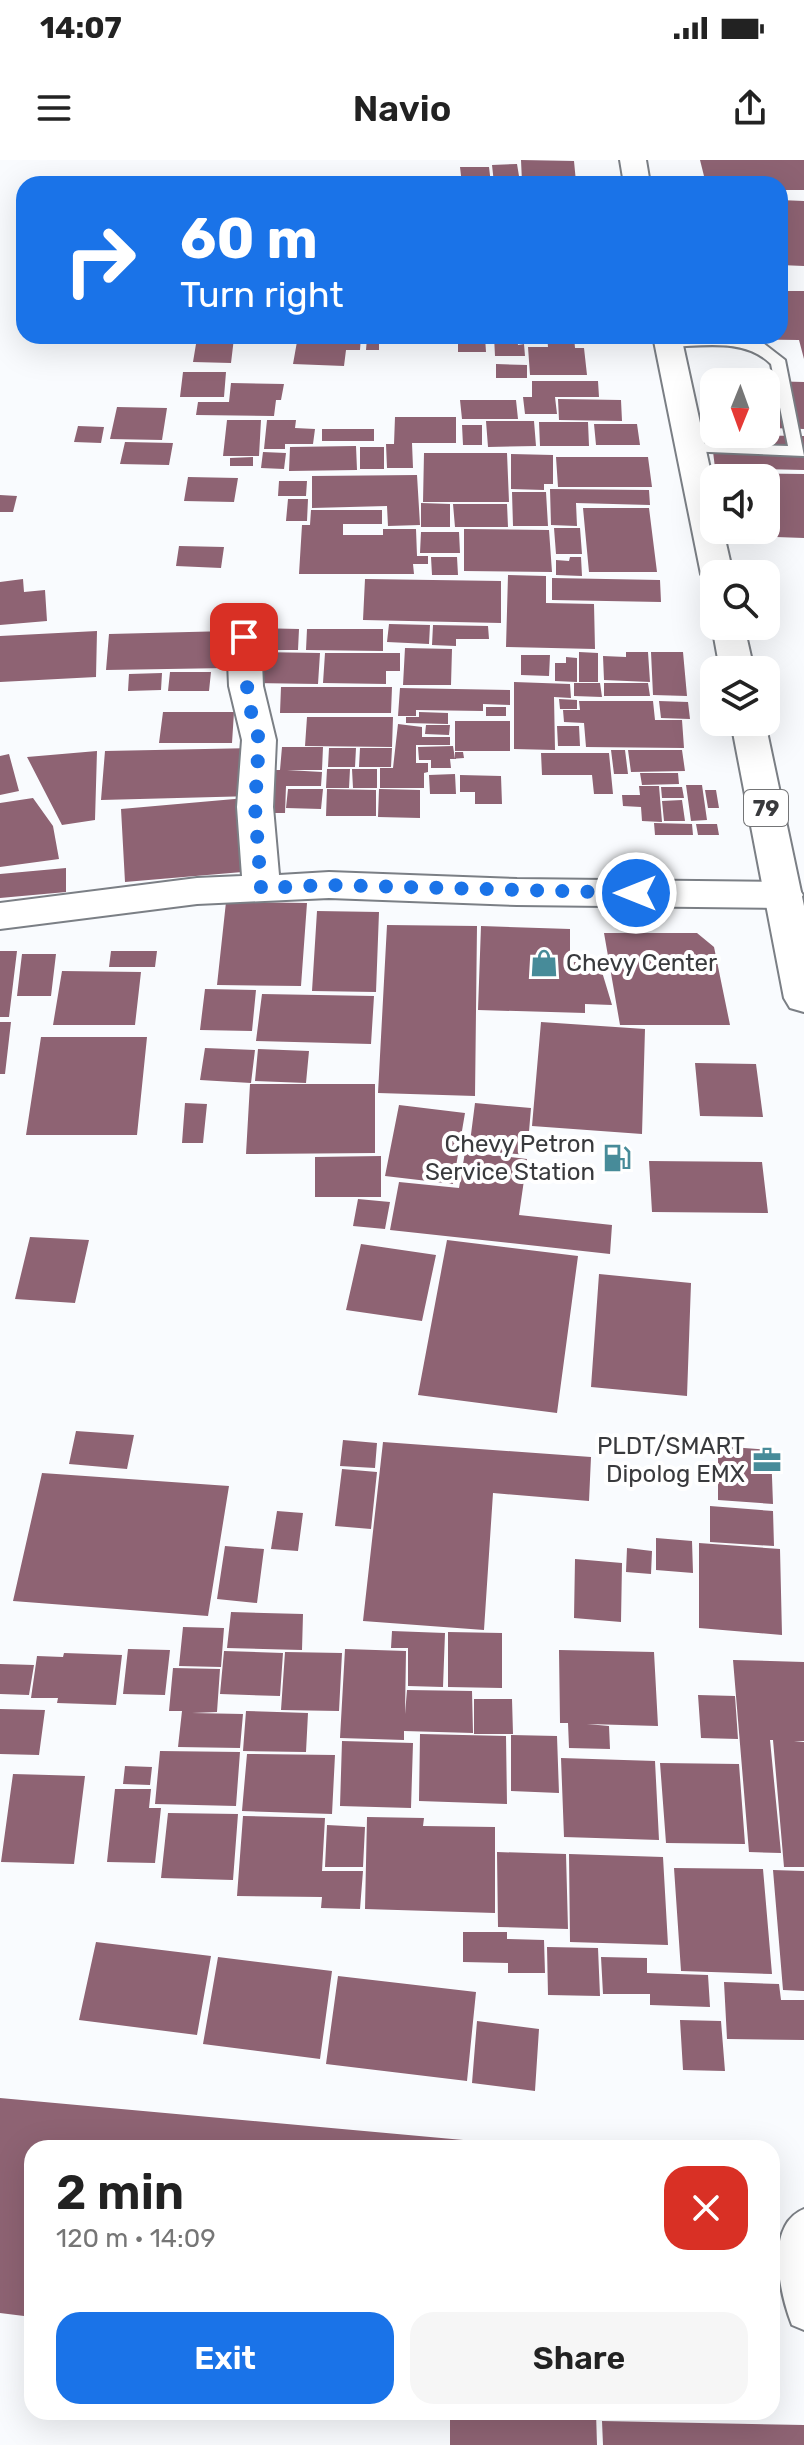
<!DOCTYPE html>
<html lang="en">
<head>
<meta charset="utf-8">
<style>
	:root { --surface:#fff; --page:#f6f6f6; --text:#222; --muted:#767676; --accent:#1a73e8 }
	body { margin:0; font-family:Rubik,sans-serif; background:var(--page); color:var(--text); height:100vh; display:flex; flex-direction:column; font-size:30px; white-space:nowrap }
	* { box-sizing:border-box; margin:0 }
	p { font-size:26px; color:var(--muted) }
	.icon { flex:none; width:44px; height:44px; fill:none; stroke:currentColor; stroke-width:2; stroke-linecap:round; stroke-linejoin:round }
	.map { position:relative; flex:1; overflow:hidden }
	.details { position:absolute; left:24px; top:1980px; width:756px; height:280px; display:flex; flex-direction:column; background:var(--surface); border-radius:24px; box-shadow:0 8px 32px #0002 }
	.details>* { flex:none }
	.banner { position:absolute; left:16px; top:16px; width:772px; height:168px; border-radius:24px; box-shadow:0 8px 32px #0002; background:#1a73e8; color:#fff; overflow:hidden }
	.needle { width:52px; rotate:181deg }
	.controls { position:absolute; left:700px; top:208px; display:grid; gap:16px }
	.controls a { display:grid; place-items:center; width:80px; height:80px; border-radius:16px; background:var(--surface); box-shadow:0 8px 32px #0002; font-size:40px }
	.pin { position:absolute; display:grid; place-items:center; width:68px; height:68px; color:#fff; margin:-34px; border-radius:16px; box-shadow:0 4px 12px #0006 }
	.me { position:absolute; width:88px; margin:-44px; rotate:270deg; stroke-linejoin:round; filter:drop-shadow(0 0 6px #0008) }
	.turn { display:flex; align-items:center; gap:28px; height:168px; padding:0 32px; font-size:36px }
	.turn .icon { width:104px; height:104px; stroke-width:2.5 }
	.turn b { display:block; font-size:56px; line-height:68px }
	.round { display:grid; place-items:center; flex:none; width:84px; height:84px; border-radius:24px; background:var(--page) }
	.overview { display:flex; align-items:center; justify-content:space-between; height:136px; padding:0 32px }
	h1 { font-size:48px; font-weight:600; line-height:60px }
	.button { display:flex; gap:16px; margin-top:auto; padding:16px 32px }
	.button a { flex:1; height:92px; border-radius:24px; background:var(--accent); color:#fff; font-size:32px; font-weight:600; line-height:92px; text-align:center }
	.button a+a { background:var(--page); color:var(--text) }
	.status { display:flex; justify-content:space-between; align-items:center; height:56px; padding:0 40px; background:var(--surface); direction:ltr }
	.status svg { height:22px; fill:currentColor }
	header { display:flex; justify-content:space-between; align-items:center; height:104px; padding:0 32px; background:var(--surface); font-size:36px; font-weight:600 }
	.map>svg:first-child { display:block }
</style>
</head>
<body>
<div class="status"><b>14:07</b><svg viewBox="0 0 49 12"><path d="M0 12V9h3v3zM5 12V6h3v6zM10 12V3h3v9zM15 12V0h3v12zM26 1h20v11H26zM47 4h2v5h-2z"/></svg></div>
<header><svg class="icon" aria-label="menu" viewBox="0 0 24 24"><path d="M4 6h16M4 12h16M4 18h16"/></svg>Navio<svg class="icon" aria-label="share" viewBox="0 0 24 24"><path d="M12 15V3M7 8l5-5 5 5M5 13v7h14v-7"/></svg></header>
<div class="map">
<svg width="804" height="2285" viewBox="0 0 804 2285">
	<rect width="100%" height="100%" fill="#f9fbfe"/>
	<!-- building -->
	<path fill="#8e6373" d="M521,0l53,1 2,21h-54z
		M700,0h104v30h-24v-6h-74z
		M517,4l3,18 -26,1 -2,-18z
		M460,7h29l2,17h-29z
		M780,40l24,1v65l-24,-1z
		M780,131h24v68l-5,-19 -67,-1v-3h48z
		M298,176h63l-1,14h-14l-2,16 -51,-2z
		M494,176h23l1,9 6,-1 1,12h-30z
		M547,176h27l1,12h9l3,27h-57l-2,-28h20z
		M458,177h27l1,15h-28z
		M197,178h37l-3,25 -38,-1z
		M367,178h12v12h-13z
		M496,204l31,1v13h-31z
		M183,212h43l-2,25h-44z
		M532,221h66l1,16h-44l2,17h-32l-2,-17h9z
		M766,221l38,1v47l-34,-1z
		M231,223l53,1 -3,16h-5l-2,16 -78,-1 2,-13h31z
		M558,239l63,1 1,21 -63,-1z
		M460,240h56l2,19h-56z
		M117,247l50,1 -5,32 -52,-1z
		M395,257h61v26h-44l1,25h-26l-1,-24h8z
		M227,260h34l-2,36h-36z
		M267,260h29l-1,8 20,1 -2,15h-28v5h-21z
		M486,261h48l2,25 -48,1z
		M539,262h49l1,24h-49z
		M594,264h43l3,21h-44z
		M462,265h20v20h-19z
		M78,266l26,1 -3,16 -27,-1z
		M322,269h52v12h-52z
		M711,275l93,1v34l-89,-2z
		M125,282l48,1 -4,22 -49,-1z
		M356,286l1,24 -68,1 1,-24z
		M360,287h24v22h-24z
		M263,292l23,1 -2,16 -23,-1z
		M424,293h83l2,49h-86z
		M511,294l42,1v29h-9v6l-33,-1z
		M253,297v9h-23v-8z
		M556,297h92l4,30h-94z
		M736,313l68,1v64l-61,-2 -1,-6h24v-52h-30z
		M417,315l3,50 -32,1 -1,-20 -75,2v-32z
		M188,317l50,1 -4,24 -50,-1z
		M279,321h28l-1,15h-28z
		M550,329l99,1 1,15 -74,-2 1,23 -26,-1z
		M512,332h34l2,34h-35z
		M0,335l17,1 -4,16h-13z
		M288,339h20l-1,22h-21z
		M421,343l29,1v23h-29z
		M453,344h54l1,23h-53z
		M583,348h66l8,64h-68z
		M311,350h71v14h-39v11h40v-6h33l1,27h11v8h-15l1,10h-115l3,-49h8z
		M554,368h26l2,26h-26z
		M464,369l85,1 3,42 -88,-1z
		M421,372h38l1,21h-40z
		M179,386l45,1 -3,21 -45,-2z
		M431,397h26l1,18h-26z
		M570,397h11l1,19 -26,-1v-15l13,1z
		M508,415l38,1v27l48,1 1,45 -89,-2z
		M552,418l108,2 1,22 -109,-2z
		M23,419l1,13 21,-2 2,31 -47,4v-43z
		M365,419l136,2v42l-138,-3z
		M389,464l41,1 -1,19 -42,-2z
		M433,465l55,1 1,13h-33v7l-24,-1z
		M252,468l47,1 -1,21h-48z
		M307,469h76v22l-77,-1z
		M97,471l-1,46 -96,5v-46z
		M229,471l-1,37 -122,2 3,-36z
		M405,488l47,1 -1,36h-48z
		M258,492l62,1 -2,31 -64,-1z
		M579,492l19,1v29h-19z
		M626,492h22l2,30 -46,-2 -1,-24 23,1z
		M651,492h32l4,44 -34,-1z
		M325,493h75v18h-14v13l-63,-1z
		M521,495h29l-1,21 -28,-1z
		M566,497l11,1v24l-22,-1v-18h11z
		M170,512h41l-2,19h-41z
		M162,513l-1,17 -33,1 1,-17z
		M514,522l56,2 1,14 -17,-1 1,53 -41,-1z
		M574,523h26l2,14 -28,-1z
		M604,523h44l2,13h-46z
		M281,527h111l-1,26h-111z
		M400,528l110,2v15l-27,-1v7l-67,-1v6h-18z
		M559,539l18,1v9h-17z
		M579,541h74l2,19h27l2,28 -98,-1 -2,-24 -20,-1 -1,-12h17z
		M659,541l29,1 2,17 -29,-1z
		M486,547h20v9h-20z
		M163,552h71l-2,31h-73z
		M419,552l29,1v11l-42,-1v-6h13z
		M307,557h86l-1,30 -87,-1z
		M455,561h55v30h-55z
		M398,564l24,3v10h28v8h-34v18h12v9l-4,1v15h-44v-20h13z
		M426,565h24l-1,10 -24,-1z
		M557,566h22l1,20h-22z
		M453,586l2,13v-7h8l1,6 -14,1 1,9h-20v-8h-12l-1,-13z
		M282,587h41l-1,23h-35l35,2 -1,14h-35l-1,27h-23l1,-43h17z
		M255,588l-1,48 -153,4 4,-49z
		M329,588h27l-1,19h-27z
		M360,588h32l-1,19h-32z
		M611,590h14l3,24h-14z
		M628,590h54l3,21 -54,1z
		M97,591l-2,69 -33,5 -35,-68z
		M541,593h68l4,41h-19l-2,-19h-50z
		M9,594l10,37 -19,4v-39z
		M327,609h23l-1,19h-23z
		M352,609h25v19h-24z
		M640,613h38l1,11 -37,1z
		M455,614l1,20h-26l-1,-19z
		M460,615l41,1 1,28h-27v-12h-15z
		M686,625h16l5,35 -16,1z
		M639,626h20l3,36 -20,-1 -1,-14 -18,-1 -1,-11h18z
		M661,627h21l2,11h-22z
		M288,629h35l-2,20 -35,-1z
		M327,629l49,1v26h-50z
		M379,629l41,1v28l-42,-1z
		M705,630h11l3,18h-11z
		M33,638l20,28 6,33 -59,8v-64z
		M246,638l8,73 -129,11 -4,-73z
		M682,640l3,21h-21l-2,-20z
		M654,663l38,1 1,11h-38z
		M696,664h21l2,11h-21z
		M66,708v24l-66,6v-24z
		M226,742l81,1 -6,83 -84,-1z
		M317,751l62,1 -3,80 -64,-1z
		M387,765l90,1 -2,170 -97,-3z
		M481,766l89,3v33h29l13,43 -27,-1v9l-107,-3z
		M604,773h93l17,14 16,78h-110z
		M0,791h17l-8,66h-9z
		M111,791h46l-2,16h-46z
		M22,794h34l-5,42h-34z
		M62,811l79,1 -6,53h-82z
		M205,829l51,1 -4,41 -52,-1z
		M262,834l112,2 -3,48 -115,-3z
		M0,862h11l-6,52h-5z
		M541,862l104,7 -3,105 -110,-8z
		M41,877h106l-10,98h-111z
		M205,888l50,2 -4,33 -51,-3z
		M258,889l51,2 -3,32 -51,-2z
		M695,903l61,1 7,53 -63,-1z
		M250,924h125v69l-129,1z
		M185,943l22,1 -4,39h-21z
		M475,943l56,5 -4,47 -58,-5z
		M399,945l66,8 -12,71 -68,-8z
		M465,992l62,7 -8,56 93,10 -2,29 -220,-24 9,-48 60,6z
		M381,996v41h-66v-40z
		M649,1001l113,1 6,51 -116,-1z
		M358,1039l32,3 -5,27 -32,-3z
		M30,1077l59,3 -14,63 -60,-4z
		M447,1080l131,16 -21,157 -139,-18z
		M361,1084l75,11 -14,66 -76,-11z
		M599,1114l92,9 -4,113 -96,-9z
		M76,1271l58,4 -7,34 -58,-5z
		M343,1280l34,3 -2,25 -35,-2z
		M383,1282l208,15 -2,44 -96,-8 -9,137 -121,-9z
		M718,1286l53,4 2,54 -55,-4z
		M342,1309l35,3 -6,57 -36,-3z
		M42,1313l187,13 -21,130 -195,-15z
		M710,1346l63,5 1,35 -64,-4z
		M277,1351l26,2 -5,38 -27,-2z
		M656,1378l36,3 1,32 -37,-3z
		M699,1383l81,6 2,86 -83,-7z
		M225,1386l39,3 -7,54 -40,-4z
		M627,1388l25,3 -1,23 -25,-2z
		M575,1399l47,4 -1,59 -47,-4z
		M231,1452l72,2 -1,36 -75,-2z
		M183,1467l41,1 -3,39 -42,-1z
		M392,1471l53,2 -2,54 -35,-1v-38h-17z
		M448,1472l54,1v55l-54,-1z
		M128,1489l42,1 -5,45 -42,-1z
		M345,1489l61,2 -1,63 2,-24 65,1 1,42 -69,-2v9l-64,-2z
		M559,1490l95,2 4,74 -71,-2 22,2 1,23 -41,-1 -1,-25h-8z
		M224,1491l59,2 -3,43 -60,-2z
		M285,1492l57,1 -3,58 -58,-1z
		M64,1493l58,2 -6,50 -59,-2 1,-5h-27l6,-42 26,1z
		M733,1500l71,2v79l-10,1h10v125h-20l-11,-127h-3l11,113 -32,-1z
		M0,1504l34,1 -5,30 -29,-1z
		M173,1508l47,1 -3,43 -25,1 51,1 -3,34 -62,-1 4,-36h-13z
		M698,1535l37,1 3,43 -37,-1z
		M474,1539h38l1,35h-39z
		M0,1549l45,1 -6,45 -39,-1z
		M246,1551l62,2 -2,39 -63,-1z
		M420,1574l86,2 1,68 -88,-3z
		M511,1575l46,1 2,57 -48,-2z
		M342,1581l71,2 -2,65 -71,-2z
		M160,1591l80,1 -4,54 -81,-2z
		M247,1594l88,1 -3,59 -90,-3z
		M561,1598l94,3 4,79 -95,-3z
		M660,1603l79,1 6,80 -79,-1z
		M125,1606l27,1 -2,18 -27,-1z
		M13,1614l72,2 -11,88 -73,-2z
		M115,1629h36l-2,19h12l-6,55 -48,-1z
		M168,1653l70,1 -5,66 -72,-2z
		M243,1656l82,2 -3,53h41l-3,38 -39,-1 1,-11 -85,-1z
		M367,1657l57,1 -1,8 72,1v86l-130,-4z
		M327,1665l38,2 -2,40h-38z
		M497,1692l69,2 2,75 -70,-2z
		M569,1694l94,3 5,88 -98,-3z
		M674,1708l89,1 9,105 -91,-3z
		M773,1710l31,1v120l-21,-1z
		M463,1772h44v7l37,1 1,33h-37v-10l-45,-1z
		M96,1782l115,14 -14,79 -118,-15z
		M547,1787l51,1 2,48 -52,-1z
		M218,1797l114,14 -12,88 -117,-15z
		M601,1797l46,1v15l61,2 2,32 -60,-2v-11h-47z
		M338,1816l138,16 -9,89 -141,-17z
		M724,1822l55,2 2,16h23v40l-77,-1z
		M680,1860l41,1 4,50 -42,-1z
		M477,1861l62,8 -4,62 -63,-8z
		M0,1938l528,48v2h-496v169l-32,-4z
		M450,2252h146l1,33h-147z
		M602,2261l202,4v20h-201z"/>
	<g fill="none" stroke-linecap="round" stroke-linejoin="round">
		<defs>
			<path id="lane" d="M713,176l50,7 22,17 19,96 -119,-5 -2,-3 8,-5 97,3 -17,-82c-26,-26 -68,-18 -102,-17l-8,-5 8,-5z
				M804,2049v121l-12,-5c-12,-31 -28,-100 12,-116z"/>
			<path id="street" d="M244,467l12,3 5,7 2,49 13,54 -3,67 6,68 50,-3 188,7 267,3 13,4 6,9 -6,9 -13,4 -267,-3 -188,-7 -132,6 -197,25v-26l197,-25 45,-2 -5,-69 5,-67 -13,-54 -2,-49 5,-7z"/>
			<path id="primary" d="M620,0h26l4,24h-26z
				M653,176h28l33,151v43h9l10,44h-19v9l-8,-2 -5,-7z
				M714,462v4h30l10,44h-34l-8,-44z
				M731,562h34l39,184v106l-14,-4 -6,-10z"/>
		</defs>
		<!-- lane casing -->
		<use href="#lane" stroke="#7b7f85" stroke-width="4"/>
		<!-- street casing -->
		<use href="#street" stroke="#7b7f85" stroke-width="4"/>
		<!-- primary casing -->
		<use href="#primary" stroke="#7b7f85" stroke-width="4"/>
		<!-- lane -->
		<use href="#lane" fill="#fff" fill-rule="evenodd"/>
		<!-- street -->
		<use href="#street" fill="#fff" fill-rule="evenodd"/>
		<!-- primary -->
		<use href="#primary" fill="#fff" fill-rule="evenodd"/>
	</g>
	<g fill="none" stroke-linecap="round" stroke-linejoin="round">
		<!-- route -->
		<path stroke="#1a73e8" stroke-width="14" stroke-dasharray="0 25.2" d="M244,477l4,64 11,39 -4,67 6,81 68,-3 307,8"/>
	</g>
	<!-- icons -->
	<defs>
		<symbol id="shop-bare" viewBox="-9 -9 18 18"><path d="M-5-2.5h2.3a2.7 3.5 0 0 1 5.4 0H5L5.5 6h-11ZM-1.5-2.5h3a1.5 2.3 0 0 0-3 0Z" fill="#478b99" stroke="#fff" stroke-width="2.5" paint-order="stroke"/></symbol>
		<symbol id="fuel-bare" viewBox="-9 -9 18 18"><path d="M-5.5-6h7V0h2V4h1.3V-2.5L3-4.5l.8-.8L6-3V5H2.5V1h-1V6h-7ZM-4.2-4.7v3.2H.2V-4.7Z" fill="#478b99" stroke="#fff" stroke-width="2.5" paint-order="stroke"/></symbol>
		<symbol id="office-bare" viewBox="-9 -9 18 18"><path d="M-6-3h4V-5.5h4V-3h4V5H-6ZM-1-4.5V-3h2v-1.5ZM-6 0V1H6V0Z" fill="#478b99" stroke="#fff" stroke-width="2.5" paint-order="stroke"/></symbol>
	</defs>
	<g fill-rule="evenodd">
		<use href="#shop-bare" x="524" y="783" width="40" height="40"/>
		<use href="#fuel-bare" x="597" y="978" width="40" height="40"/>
		<use href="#office-bare" x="747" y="1280" width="40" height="40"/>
	</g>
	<g text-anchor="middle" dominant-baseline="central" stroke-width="8" stroke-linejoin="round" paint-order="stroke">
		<!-- shield labels -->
		<rect fill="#fff" stroke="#747577" stroke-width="2" x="744" y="630" width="44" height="36" rx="6"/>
		<g font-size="22" font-weight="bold" fill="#393a3d">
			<text x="766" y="648">79</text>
		</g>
		<!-- poi labels -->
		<g font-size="24" fill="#393a3d" stroke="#fff" text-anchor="end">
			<text x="566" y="803" text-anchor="start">Chevy Center</text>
			<text x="595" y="984">Chevy Petron<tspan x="595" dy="28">Service Station</tspan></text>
			<text x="745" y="1286">PLDT/SMART<tspan x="745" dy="28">Dipolog EMX</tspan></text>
		</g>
	</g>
</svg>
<div class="controls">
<a><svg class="needle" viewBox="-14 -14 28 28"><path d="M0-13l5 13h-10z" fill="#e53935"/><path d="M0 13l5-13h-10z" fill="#767676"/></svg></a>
<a><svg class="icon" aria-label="sound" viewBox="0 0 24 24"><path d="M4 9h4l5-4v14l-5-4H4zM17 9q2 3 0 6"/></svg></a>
<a><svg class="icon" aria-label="search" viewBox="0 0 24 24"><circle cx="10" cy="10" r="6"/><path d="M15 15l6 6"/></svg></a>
<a><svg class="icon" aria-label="layers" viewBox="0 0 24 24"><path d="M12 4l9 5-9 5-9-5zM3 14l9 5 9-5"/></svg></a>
</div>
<div class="pin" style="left:244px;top:477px;background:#d93025"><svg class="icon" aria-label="arrive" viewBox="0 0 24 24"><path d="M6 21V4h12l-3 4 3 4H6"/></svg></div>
<svg class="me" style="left:636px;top:733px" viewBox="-20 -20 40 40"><circle r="17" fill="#1a73e8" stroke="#fff" stroke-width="3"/><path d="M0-11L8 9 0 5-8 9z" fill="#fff"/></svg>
<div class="banner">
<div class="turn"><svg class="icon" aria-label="right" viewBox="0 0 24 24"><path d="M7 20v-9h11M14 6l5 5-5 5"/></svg><div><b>60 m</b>Turn right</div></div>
</div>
<section class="details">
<div class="overview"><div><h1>2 min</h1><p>120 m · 14:09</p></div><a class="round" style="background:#d93025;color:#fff"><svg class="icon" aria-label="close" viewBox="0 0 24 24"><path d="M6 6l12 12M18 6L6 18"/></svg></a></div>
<div class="button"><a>Exit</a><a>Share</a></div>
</section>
</div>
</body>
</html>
